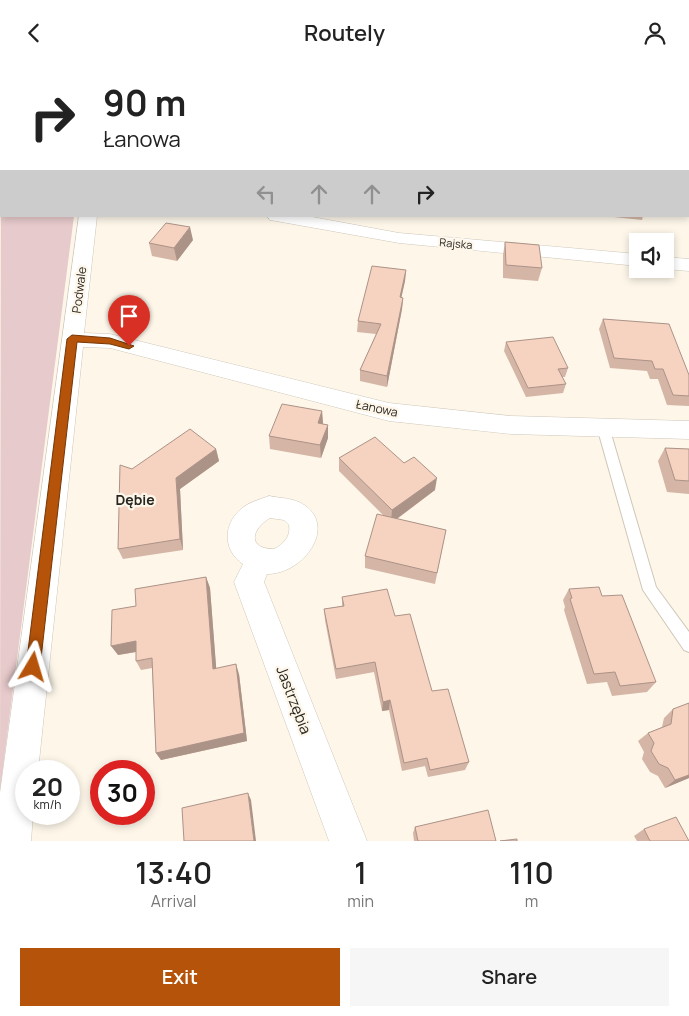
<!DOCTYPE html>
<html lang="en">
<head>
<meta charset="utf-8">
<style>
	:root { --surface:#fff; --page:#f6f6f6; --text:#222; --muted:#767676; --accent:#b45309 }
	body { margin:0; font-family:Manrope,sans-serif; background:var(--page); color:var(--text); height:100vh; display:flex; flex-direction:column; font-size:19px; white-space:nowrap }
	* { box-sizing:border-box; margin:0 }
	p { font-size:16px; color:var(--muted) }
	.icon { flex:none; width:28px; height:28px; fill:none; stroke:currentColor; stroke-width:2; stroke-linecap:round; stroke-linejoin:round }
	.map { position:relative; height:776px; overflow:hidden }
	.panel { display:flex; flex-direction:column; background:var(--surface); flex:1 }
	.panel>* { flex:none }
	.top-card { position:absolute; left:0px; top:0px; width:690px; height:152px; box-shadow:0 2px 8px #0003; background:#fff; color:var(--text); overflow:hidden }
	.controls { position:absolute; left:629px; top:168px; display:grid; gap:10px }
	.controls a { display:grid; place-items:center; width:45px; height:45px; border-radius:0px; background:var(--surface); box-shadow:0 2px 8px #0003; font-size:25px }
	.speed { position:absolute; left:15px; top:695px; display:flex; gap:10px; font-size:25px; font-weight:700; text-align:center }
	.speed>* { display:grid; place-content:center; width:65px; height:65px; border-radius:50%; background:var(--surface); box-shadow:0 2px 8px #0003; line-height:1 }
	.speed small { font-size:12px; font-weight:400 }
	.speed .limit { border:8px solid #d22; background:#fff; color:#111 }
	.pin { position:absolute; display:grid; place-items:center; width:42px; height:42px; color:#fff; margin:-51px -21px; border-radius:50% 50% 50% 0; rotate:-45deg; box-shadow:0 0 5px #0007 }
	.pin .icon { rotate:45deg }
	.me { position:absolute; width:55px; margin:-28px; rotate:7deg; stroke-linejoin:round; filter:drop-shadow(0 0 4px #0008) }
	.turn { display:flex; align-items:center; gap:18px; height:105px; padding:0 20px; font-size:22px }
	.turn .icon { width:65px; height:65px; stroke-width:2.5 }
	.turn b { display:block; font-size:35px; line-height:42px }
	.lanes { display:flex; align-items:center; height:48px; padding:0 20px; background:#0003; justify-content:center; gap:25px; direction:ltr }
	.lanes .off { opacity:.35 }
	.eta { display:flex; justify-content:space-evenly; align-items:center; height:85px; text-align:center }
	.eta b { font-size:30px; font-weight:600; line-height:35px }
	.primary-button { display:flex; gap:10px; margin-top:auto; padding:10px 20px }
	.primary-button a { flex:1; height:58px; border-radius:0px; background:var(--accent); color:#fff; font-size:20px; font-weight:600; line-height:58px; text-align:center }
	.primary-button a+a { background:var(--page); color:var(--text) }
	header { display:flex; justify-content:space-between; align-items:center; height:65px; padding:0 20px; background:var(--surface); font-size:22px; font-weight:600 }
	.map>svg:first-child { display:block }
</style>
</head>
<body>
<header><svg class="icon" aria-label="back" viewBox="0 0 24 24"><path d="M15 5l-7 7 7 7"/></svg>Routely<svg class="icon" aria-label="person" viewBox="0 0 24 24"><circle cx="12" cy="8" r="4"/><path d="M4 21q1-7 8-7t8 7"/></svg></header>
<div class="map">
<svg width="689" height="776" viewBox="0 0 689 776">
	<rect width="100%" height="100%" fill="#fdf6e9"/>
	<!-- green -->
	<path fill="#e7cacb" d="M1,17v134h73l-74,575z"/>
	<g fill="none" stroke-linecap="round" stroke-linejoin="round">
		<defs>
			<path id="service" d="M603,358l6,4 47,160 33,45v20l-5,-2 -41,-60 -46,-163z"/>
			<path id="minor" d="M90,0h12v1h-12z
				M79,151h18l-13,117 26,1 279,69 122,13 178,5v18l-178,-5 -122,-13 -279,-73 -27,-1 -45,424h-12v43h7l-2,27h-31v-48z
				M267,151h40l92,17 239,21v12l-239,-23 -123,-22 -6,-1z
				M665,192l24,2v12l-24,-2z
				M269,431c10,2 21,2 30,6 41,20 7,72 -32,72l-3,8 103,259h-38l-95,-259 9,-18c-20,-13 -20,-39 -3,-54 8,-8 19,-10 29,-14zM270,453l14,2 5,5c2,11 -5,19 -15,24 -27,0 -23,-20 -4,-31z"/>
		</defs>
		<!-- service casing -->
		<use href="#service" stroke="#cec7ba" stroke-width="2"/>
		<!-- minor casing -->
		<use href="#minor" stroke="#cec7ba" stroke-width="1"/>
		<!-- service -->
		<use href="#service" fill="#fff" fill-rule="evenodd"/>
		<!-- minor -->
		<use href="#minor" fill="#fff" fill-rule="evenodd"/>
	</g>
	<!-- wall -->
	<path fill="#d4b5a6" d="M604,151h39l-1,4z
		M193,175l-16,21 -25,-5 -3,-13z
		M505,177l37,26 -4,13 -35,-3v-23z
		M406,205l-1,11 -4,17h2l-1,11 -15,78 -27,-6v-11l16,-36 -19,-2 1,-11z
		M603,254l86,56v31l-22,-1 -9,-26h-8l-3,-8 -37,-3 -11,-39z
		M506,277l62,26 -3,9h-3l4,7 -3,9 -37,4 -22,-46z
		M322,346l1,13 5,1v13l-7,20 -51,-9 -1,-13z
		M665,383l24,1v45l-22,-2 -9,-31z
		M216,384l3,12 -39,28 3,61 -60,9 -5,-10 14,-80z
		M339,393l65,5 31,27 -38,29 49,11 -11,54 -70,-16v-12l19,-40 -45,-45z
		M206,512l4,11 6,80 23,6 8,67 -86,19 -5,-7 -4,-85 -11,2 -5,-9v-9l-18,3 18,-49z
		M569,524l33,7 54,86 -9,10 -35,4 -5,-14 -20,2 -23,-74 1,-3 -2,-7z
		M342,532l53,19 37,75 37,71 -4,8 -37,7 -3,-11 -23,5 -13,-61 -7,1 -8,-39 -38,7 -11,-59 -1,-11 18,-3z
		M689,638v75l-24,10 -7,-12 -8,-4 -8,-13 2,-7 -6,-11 10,-8 14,-6 2,-9 9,-9z
		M415,762l81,14h-82l-1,-8z
		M644,764l45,12h-52l-3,-5z"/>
	<!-- shaded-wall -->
	<path fill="#ac9387" d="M190,162l3,13 -16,21 -3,-13z
		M406,205l-1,11 -6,27 1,-11z
		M403,233l-1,11 -15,78v-11z
		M322,346l1,13 -5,-1z
		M328,360v13l-7,20 -1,-13z
		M216,384l3,12 -39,28 3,61 -3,-11 -4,-61z
		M437,413l-2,12 -44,33 1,-13z
		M206,512l4,11 7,90 -4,-9z
		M136,576l5,10 -23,4 -7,-9z
		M236,599l3,10 8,67 -86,19 -5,-7z
		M390,635l-1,10 -7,1 1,-9z
		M689,710v3l-24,10 10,-8z
		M248,728l3,7 5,41h-2z"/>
	<!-- building -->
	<path fill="#f6d2c1" stroke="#ac9387" d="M165,0h41l-1,1h-41z
		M166,158l24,4 -16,21 -25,-5z
		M505,177l34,3 3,23 -36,-3z
		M372,201l34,4 -6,27 3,1 -16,78 -27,-6 21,-46 -23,-3z
		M603,254l66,5 20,51v21l-16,-1 -10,-26h-8l-3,-8 -38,-3z
		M553,272l15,31 -10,1 8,15 -38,4 -22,-46z
		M282,339l40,7 -4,12 10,2 -8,20 -51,-9z
		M190,364l26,20 -40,29 4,61 -62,10 2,-84 12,4z
		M375,372l29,26 10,-6 23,21 -45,32 -53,-52z
		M665,383l24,1v32l-14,-1z
		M377,449l69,16 -9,43 -72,-17z
		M206,512l7,92 23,-5 8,69 -88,20 -4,-95 -16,3v-20l-25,5 1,-36 24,-4 -1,-17z
		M599,522l3,9 20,-1 34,87 -36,4 -5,-14 -21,2 -24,-75 2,-1 -3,-9z
		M387,524l8,27 15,-2 22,77 16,-2 21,73 -39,8 -3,-12 -23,5 -14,-63 -7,2 -8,-40 -39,7 -12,-60 20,-3 -2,-9z
		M689,638v72l-14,5 -7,-12 -9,-4 -8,-13 3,-8 -6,-10 23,-9 2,-15z
		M248,728l6,48h-70l-2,-33z
		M488,745l8,31h-78l-3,-14z
		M676,752l13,24h-39l-6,-12z
		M517,774v2h-17z"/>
	<!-- route -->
	<path fill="#b45309" stroke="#753606" d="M72,270l38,3 24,8 -5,3 -19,-5 -33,-2 -37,325 -2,5 -5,2 -5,-2 -2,-5 41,-328z"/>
	<g text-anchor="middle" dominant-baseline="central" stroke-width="4.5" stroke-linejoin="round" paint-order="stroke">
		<!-- far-street labels -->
		<g font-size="11" fill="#282621" stroke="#fdf6e9">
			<text transform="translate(456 178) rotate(5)">Rajska</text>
		</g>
		<!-- street labels -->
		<g font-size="12" fill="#282621" stroke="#fdf6e9">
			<text transform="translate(79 225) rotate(-83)">Podwale</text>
			<text transform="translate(377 343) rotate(12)">Łanowa</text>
		</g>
		<!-- neighbourhood labels -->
		<g font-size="14" font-weight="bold" fill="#282621" stroke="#fdf6e9">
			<text x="135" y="434">Dębie</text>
		</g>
		<!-- near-street labels -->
		<g font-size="15" fill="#282621" stroke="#fdf6e9">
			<text transform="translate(294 635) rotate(69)">Jastrzębia</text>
		</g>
	</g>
</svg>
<div class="controls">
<a><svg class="icon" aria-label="sound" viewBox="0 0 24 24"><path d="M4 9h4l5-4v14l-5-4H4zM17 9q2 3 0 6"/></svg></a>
</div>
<div class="speed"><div>20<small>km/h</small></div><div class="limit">30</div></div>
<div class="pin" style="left:129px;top:281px;background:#d93025"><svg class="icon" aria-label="arrive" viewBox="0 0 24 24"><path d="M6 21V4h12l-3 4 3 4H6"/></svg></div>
<svg class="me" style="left:33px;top:602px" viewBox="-20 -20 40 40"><path d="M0-17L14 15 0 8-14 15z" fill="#b45309" stroke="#fff" stroke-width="4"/></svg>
<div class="top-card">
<div class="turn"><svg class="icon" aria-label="right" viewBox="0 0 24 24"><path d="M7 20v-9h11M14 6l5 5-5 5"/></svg><div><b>90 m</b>Łanowa</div></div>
<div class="lanes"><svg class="icon off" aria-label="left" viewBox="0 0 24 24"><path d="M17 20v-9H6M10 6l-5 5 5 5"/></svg><svg class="icon off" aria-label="ahead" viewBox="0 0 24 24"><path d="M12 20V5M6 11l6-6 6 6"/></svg><svg class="icon off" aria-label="ahead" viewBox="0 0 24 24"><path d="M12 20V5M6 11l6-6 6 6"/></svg><svg class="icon" aria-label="right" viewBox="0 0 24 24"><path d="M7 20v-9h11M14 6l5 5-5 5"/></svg></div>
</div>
</div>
<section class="panel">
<div class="eta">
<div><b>13:40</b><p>Arrival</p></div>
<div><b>1</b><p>min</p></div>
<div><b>110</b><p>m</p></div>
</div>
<div class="primary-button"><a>Exit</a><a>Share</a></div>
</section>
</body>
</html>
